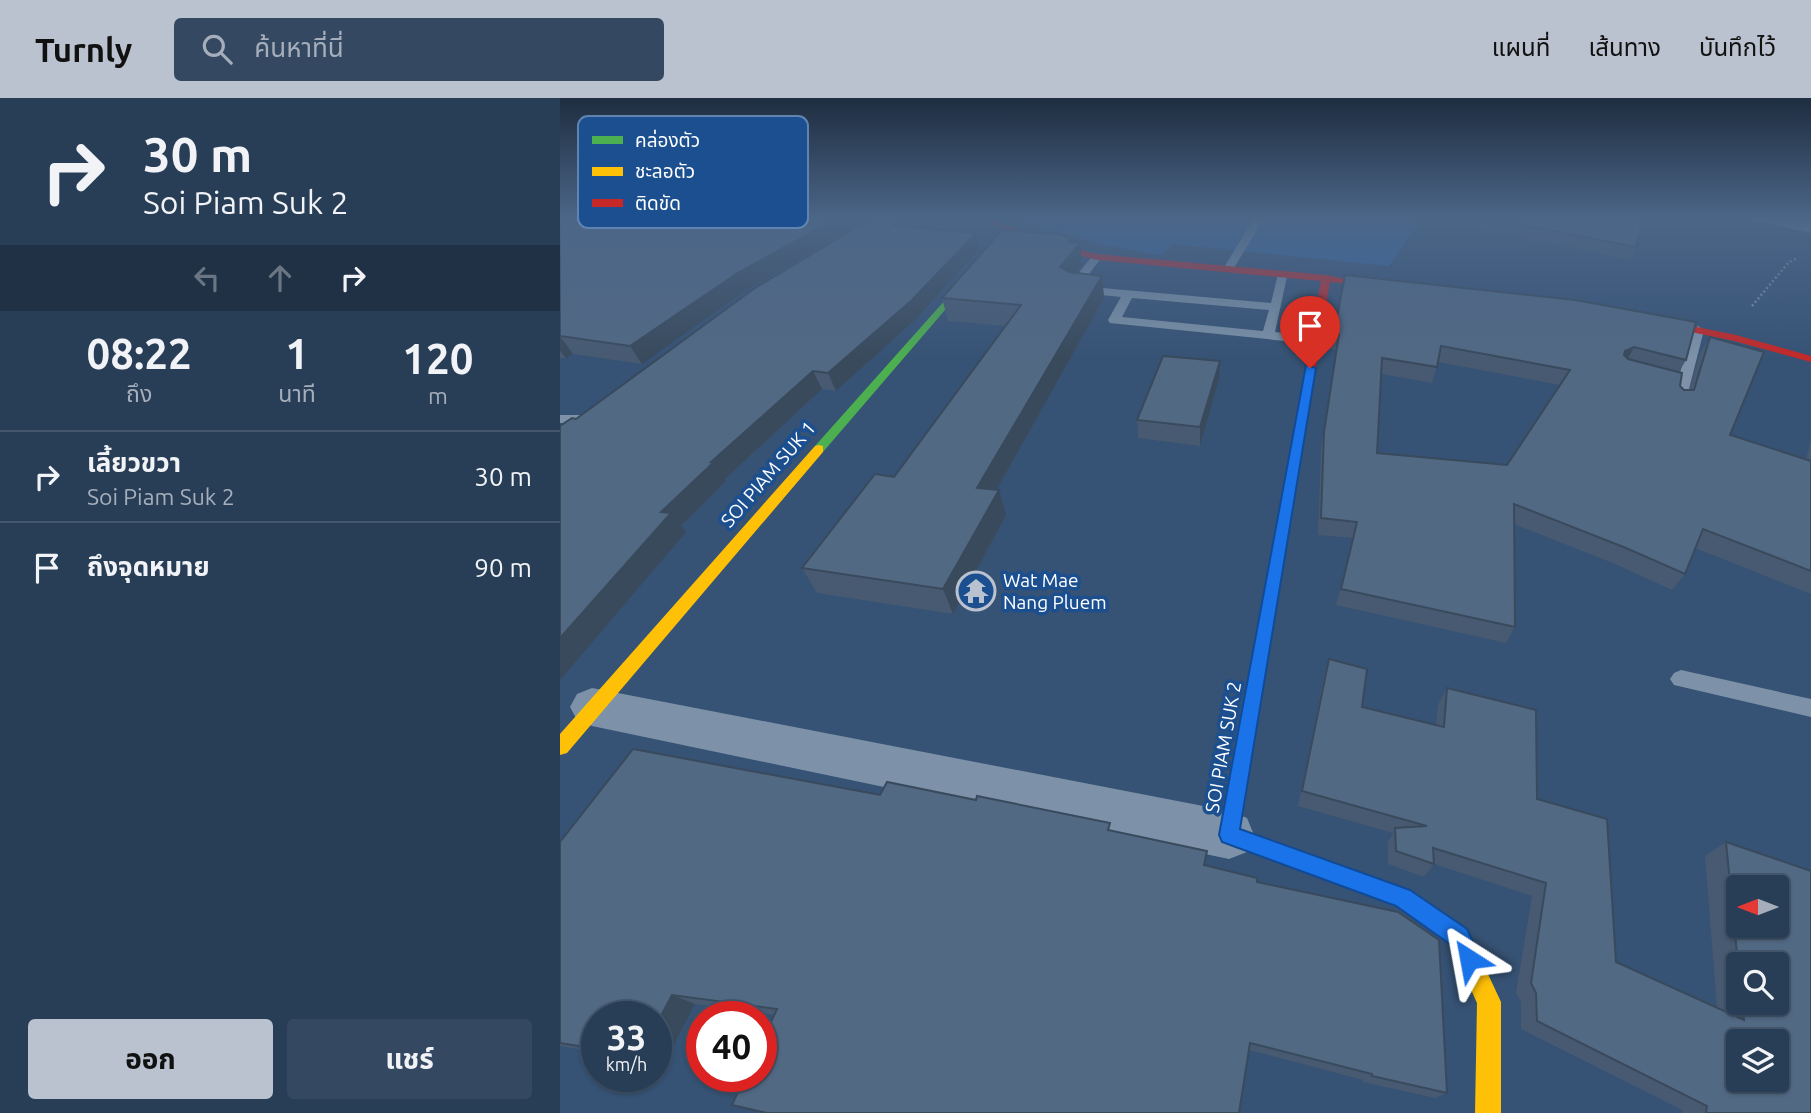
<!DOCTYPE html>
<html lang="th">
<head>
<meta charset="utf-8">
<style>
	:root { --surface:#283e57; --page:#344961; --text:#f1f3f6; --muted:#a5aeba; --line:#44576d; --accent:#b9c2ce }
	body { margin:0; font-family:Ubuntu,"Noto Sans Thai",sans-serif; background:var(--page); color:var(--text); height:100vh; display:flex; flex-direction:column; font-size:26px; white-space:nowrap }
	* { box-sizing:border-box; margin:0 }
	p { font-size:23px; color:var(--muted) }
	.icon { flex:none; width:38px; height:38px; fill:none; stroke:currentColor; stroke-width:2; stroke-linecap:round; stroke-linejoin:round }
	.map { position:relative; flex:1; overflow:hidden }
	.panel { display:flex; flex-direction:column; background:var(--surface); width:560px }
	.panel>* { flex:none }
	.banner { background:#283e57; color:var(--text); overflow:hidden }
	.needle { width:46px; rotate:270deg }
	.controls { position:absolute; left:1166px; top:777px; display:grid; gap:14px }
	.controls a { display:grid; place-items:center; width:63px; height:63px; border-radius:7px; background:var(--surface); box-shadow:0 2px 5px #0004,0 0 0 2px var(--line); font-size:35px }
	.speed { position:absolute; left:21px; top:903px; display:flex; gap:14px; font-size:35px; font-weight:700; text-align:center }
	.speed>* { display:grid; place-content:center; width:91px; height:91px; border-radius:50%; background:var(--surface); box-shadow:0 2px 5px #0004,0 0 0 2px var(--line); line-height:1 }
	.speed small { font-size:18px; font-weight:400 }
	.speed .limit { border:10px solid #d22; background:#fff; color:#111 }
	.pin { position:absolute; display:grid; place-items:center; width:60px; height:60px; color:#fff; margin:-72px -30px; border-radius:50% 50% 50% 0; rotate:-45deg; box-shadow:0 0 7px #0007 }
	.pin .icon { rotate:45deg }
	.me { position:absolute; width:77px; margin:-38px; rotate:326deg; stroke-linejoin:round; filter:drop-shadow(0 0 5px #0008) }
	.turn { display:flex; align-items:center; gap:24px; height:147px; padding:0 28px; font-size:32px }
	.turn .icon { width:91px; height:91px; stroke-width:2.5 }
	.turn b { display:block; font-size:49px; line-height:60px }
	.lanes { display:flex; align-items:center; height:66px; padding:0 28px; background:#0003; justify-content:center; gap:35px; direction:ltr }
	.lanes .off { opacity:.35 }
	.eta { display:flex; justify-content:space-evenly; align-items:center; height:119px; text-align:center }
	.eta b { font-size:42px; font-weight:700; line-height:49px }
	.cta { display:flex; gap:14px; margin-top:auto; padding:14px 28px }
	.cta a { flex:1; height:80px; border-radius:7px; background:var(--accent); color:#111; font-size:28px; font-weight:700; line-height:80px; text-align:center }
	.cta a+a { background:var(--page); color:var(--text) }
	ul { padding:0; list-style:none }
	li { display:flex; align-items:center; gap:21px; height:91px; padding:0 28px; border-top:2px solid var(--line) }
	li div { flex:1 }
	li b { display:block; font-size:26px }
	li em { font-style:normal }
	header { display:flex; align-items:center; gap:42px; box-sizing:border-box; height:98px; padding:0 35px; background:var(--accent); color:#111 }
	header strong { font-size:33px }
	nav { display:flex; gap:38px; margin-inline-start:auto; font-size:24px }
	.search { width:490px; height:63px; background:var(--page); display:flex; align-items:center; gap:18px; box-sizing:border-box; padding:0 24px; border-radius:7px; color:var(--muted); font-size:26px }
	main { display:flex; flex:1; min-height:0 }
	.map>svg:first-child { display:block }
</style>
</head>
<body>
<header>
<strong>Turnly</strong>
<div class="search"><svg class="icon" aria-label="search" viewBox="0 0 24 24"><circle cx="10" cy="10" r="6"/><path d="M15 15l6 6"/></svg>ค้นหาที่นี่</div>
<nav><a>แผนที่</a><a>เส้นทาง</a><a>บันทึกไว้</a></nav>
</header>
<main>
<section class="panel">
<div class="banner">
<div class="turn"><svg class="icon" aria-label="right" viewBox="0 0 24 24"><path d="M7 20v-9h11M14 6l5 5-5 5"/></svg><div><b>30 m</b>Soi Piam Suk 2</div></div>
<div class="lanes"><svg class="icon off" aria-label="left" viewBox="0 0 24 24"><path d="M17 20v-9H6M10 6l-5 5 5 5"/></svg><svg class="icon off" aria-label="ahead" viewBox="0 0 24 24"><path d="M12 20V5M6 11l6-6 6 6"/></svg><svg class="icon" aria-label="right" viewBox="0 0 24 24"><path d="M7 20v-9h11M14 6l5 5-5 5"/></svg></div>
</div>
<div class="eta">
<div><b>08:22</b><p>ถึง</p></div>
<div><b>1</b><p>นาที</p></div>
<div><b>120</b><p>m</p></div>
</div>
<ul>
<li><svg class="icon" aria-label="right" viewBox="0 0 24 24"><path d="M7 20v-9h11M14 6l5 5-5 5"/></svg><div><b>เลี้ยวขวา</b><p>Soi Piam Suk 2</p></div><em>30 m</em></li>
<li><svg class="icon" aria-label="arrive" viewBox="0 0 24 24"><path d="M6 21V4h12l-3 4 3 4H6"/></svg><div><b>ถึงจุดหมาย</b></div><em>90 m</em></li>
</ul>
<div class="cta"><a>ออก</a><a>แชร์</a></div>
</section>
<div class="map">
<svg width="1251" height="1015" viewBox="0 0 1251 1015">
	<rect width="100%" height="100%" fill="#365274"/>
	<!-- green -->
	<path fill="#2f66a5" d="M453,119h398l10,2 -32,47 -216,-22 -12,11 -52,-9 -99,-28z"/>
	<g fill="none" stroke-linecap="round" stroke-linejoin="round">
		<!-- path -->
		<path stroke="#7d92a8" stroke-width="2.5" stroke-dasharray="2 2.5" stroke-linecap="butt" d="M1192,208l37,-44 9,-4"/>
		<!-- lane -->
		<path fill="#7d92a8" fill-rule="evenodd" d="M695,119h10l-33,54h-8l-1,-2z
			M537,156l5,3 -22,29 191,17 7,-29 10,-2 -13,60 40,4 6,4 -6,4 -205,-21 -2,-3 13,-23 -49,-5 -6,-3 27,-34zM572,200l137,12 -6,21 -141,-14z
			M1138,228l6,4 -18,71 -2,3h-10l-2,-3 20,-71z
			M0,317h28l7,4 -7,4h-28z
			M1121,572l130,29v18l-137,-32 -4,-6 4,-6z"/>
		<!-- street -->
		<path fill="#7d92a8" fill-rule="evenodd" d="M1192,119h38l21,4v12l-56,-12z
			M32,590l637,123 18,7 7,17 -7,17 -18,7 -637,-133 -15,-6 -7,-13 7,-13z"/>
		<!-- fast -->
		<path fill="#4caf50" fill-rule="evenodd" d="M419,164l4,3 -1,2 -159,185h-8v-6z"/>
		<!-- slow -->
		<path fill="#ffc107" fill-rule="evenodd" d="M259,347l4,1v6l-256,301 -7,2v-21l255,-288z
			M686,631l7,2 2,6 -15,92 171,61 56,39 34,73v111h-26l2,-110 -26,-58 -55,-39 -174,-64 -3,-7 18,-98 2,-6z"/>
		<!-- jam -->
		<path fill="#c62828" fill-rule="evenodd" d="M414,119h11l71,27 41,10 229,21 30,6 -5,3 -21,-2 -77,461 -7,2 -7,-2 -2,-6 84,-456 -224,-21 -47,-12z
			M1083,218l93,19 75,21v6l-77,-21 -95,-20 -1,-2z"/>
	</g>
	<!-- wall -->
	<path fill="#475a72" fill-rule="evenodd" d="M0,119l185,74 -103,73 -69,-10 -7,4h-6z
		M862,119h221l-7,30 -6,13z
		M369,131l47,4 3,16 -62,69 -81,73 -14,-2 -97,90 1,2 -45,45 5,6 -110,-113z
		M512,140l1,5 9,22 -6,8 26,3 2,22 -108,192 10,25 -53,99 -136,-21 -15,-25 92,-91 112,-151 -58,-5 -6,-23z
		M785,177l341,85 -7,12 1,14 4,4h5l11,-37 10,-16 20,98 76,25 5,-20v154l-116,-46 -10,26 -13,16 -57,-26 -101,-40 1,103 -9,16 -170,-38 17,-67 -35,-3 3,-87 15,-98 -5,-1zM878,264l122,23 -53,80 -130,-12 4,-79 51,9z
		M659,281l-19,67 -62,-8 -1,-18z
		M769,561l38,10 -5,38 74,18 2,-20 9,-17 89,22 1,89 70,20 9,143 101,46 -12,-152 21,-14 85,29v242h-129v-3l-161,-81v-27l-5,-9 16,-97 -98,-32 -10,13 -36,-13v-22l5,-9 -95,-27 26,-129zM1178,789h38v39h-38zM1178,866h38v39h-38zM1178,943h38v39h-38z
		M320,697l231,35 95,36 51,16 190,211 -12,5 -72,-16v-2l-114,-30 -474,-35 -80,-11 -30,58 -9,-2v-43h-59v35l-37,-6v-204z"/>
	<!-- shaded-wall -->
	<path fill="#394a5c" d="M279,119h32l-126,74 -103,73 -12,-18 106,-72z
		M357,119h43l-63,25 -5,-16z
		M416,135l3,16 -62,69 -81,73 -8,-18z
		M512,140l2,12 6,-7 2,22 -19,25 -3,-23 9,-25z
		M542,178l2,22 -120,214 -7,-24z
		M0,238l13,18 -7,4 -6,-7z
		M1074,249l-8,15 -9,5 8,-16z
		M660,263l-1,18 -19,67v-19z
		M253,273l9,18 -97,90 1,2 -45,45 5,6 -126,148v-42l101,-126 50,-50z
		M439,392l7,25 -53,99 -10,-25z
		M112,897l23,9 -30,58 -9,-3v-34z"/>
	<!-- building -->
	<path fill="#526984" stroke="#394a5c" stroke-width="2" fill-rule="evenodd" d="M0,119h279l-103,57 -106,72 -70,-10z
		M314,119h43l-25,9 84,7 -65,68 -83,72 -15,-2 -102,91h3l-53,50 10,1 -111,125v-212l12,-8 4,1 179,-131z
		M922,119h161l-7,30z
		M442,132l56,4 14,4 -3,4 11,1 -20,24 9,5 33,4 -125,212 22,2 -56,99 -141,-21 73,-94 19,3 127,-172 -79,-7z
		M785,177l230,25 121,22 -10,38 -52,-13 -9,4 -1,4 4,4 54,14 -2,13 4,4h10l16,-53 54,15 -34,83 81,26v110l-108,-42 -18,45 -59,-26 -112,-44 1,123 -174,-38 16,-67 -36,-4 3,-86 15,-98 -5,-1zM881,248l129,24 -63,95 -130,-12 5,-95 55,9z
		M603,258l57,5 -20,66 -63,-7z
		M769,561l38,10 -5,38 82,20 3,-39 89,22 1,89 70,20 9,143 128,58 -2,-17h34v-39h-38l-12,-122 85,29v242h-105l1,-7 -170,-85 -1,-28 -5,-10 15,-100 -113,-35 1,16 -38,-13 -1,-23 32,-2 -125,-35zM1178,789h38v39h-38zM1178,943h38v39h-38z
		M73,651l247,46 7,-13 89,18 1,-4 133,27 -2,7 99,21 -3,14 53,13v4l141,30 41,28 8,153 -75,-17v-2l-122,-31 -11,70h-472l-35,-8 13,-29h16v-33l16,-34 -105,-14 -16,30v-8h-59v32l-37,-6v-201z"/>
	<!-- sky -->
	<linearGradient id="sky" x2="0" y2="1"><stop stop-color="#1e2d40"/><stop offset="0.46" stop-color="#4c6688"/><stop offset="1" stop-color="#4c6688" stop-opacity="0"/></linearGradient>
	<rect width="1251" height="261" fill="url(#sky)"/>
	<!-- route -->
	<path fill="#1a73e8" stroke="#114b97" stroke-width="2" d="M746,267l10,3 -76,461 170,61 57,39 14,30 -4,8 -8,3 -8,-3 -10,-22 -55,-39 -174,-64 -3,-7z"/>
	<!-- icons -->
	<defs>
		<symbol id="temple-ring" viewBox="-11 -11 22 22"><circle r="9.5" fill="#1b4f8f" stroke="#b9c2ce" stroke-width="1.5"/><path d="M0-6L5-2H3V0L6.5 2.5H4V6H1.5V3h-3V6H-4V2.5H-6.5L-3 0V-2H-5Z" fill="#b9c2ce"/></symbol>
	</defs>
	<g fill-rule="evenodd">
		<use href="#temple-ring" x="394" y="471" width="44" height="44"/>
	</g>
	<g text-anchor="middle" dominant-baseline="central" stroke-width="7" stroke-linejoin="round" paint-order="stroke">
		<!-- street labels -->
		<g font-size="19" fill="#fff" stroke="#1b4f8f">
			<text transform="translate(208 376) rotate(-49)">SOI PIAM SUK 1</text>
			<text transform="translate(663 649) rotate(-80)">SOI PIAM SUK 2</text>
		</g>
		<!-- poi labels -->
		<g font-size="19" fill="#fff" stroke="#1b4f8f" text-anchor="start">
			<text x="443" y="482">Wat Mae<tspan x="443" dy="22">Nang Pluem</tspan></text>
		</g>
	</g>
	<!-- legend -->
	<rect x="18" y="18" width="230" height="112" rx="10" fill="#1b4f8f" stroke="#5f84b1" stroke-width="2"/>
	<rect x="32" y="38" width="31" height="8" fill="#4caf50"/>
	<rect x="32" y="69" width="31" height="9" fill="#ffc107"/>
	<rect x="32" y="101" width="31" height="8" fill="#c62828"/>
	<g font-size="19" fill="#fff">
		<text x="75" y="49">คล่องตัว</text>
		<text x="75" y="80">ชะลอตัว</text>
		<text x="75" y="112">ติดขัด</text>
	</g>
</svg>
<div class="controls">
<a><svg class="needle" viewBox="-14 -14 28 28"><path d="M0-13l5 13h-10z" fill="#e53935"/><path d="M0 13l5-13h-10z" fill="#a5aeba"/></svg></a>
<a><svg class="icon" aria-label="search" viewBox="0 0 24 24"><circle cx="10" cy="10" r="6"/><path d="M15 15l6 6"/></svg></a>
<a><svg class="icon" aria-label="layers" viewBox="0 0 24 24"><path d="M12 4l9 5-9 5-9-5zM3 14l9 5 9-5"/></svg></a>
</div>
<div class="speed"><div>33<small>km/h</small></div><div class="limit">40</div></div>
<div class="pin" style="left:750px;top:270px;background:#d93025"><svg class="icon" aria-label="arrive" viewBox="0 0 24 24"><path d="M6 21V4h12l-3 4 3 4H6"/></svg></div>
<svg class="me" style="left:909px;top:861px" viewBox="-20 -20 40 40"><path d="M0-17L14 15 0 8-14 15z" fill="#1a73e8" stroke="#fff" stroke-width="4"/></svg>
</div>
</main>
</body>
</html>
